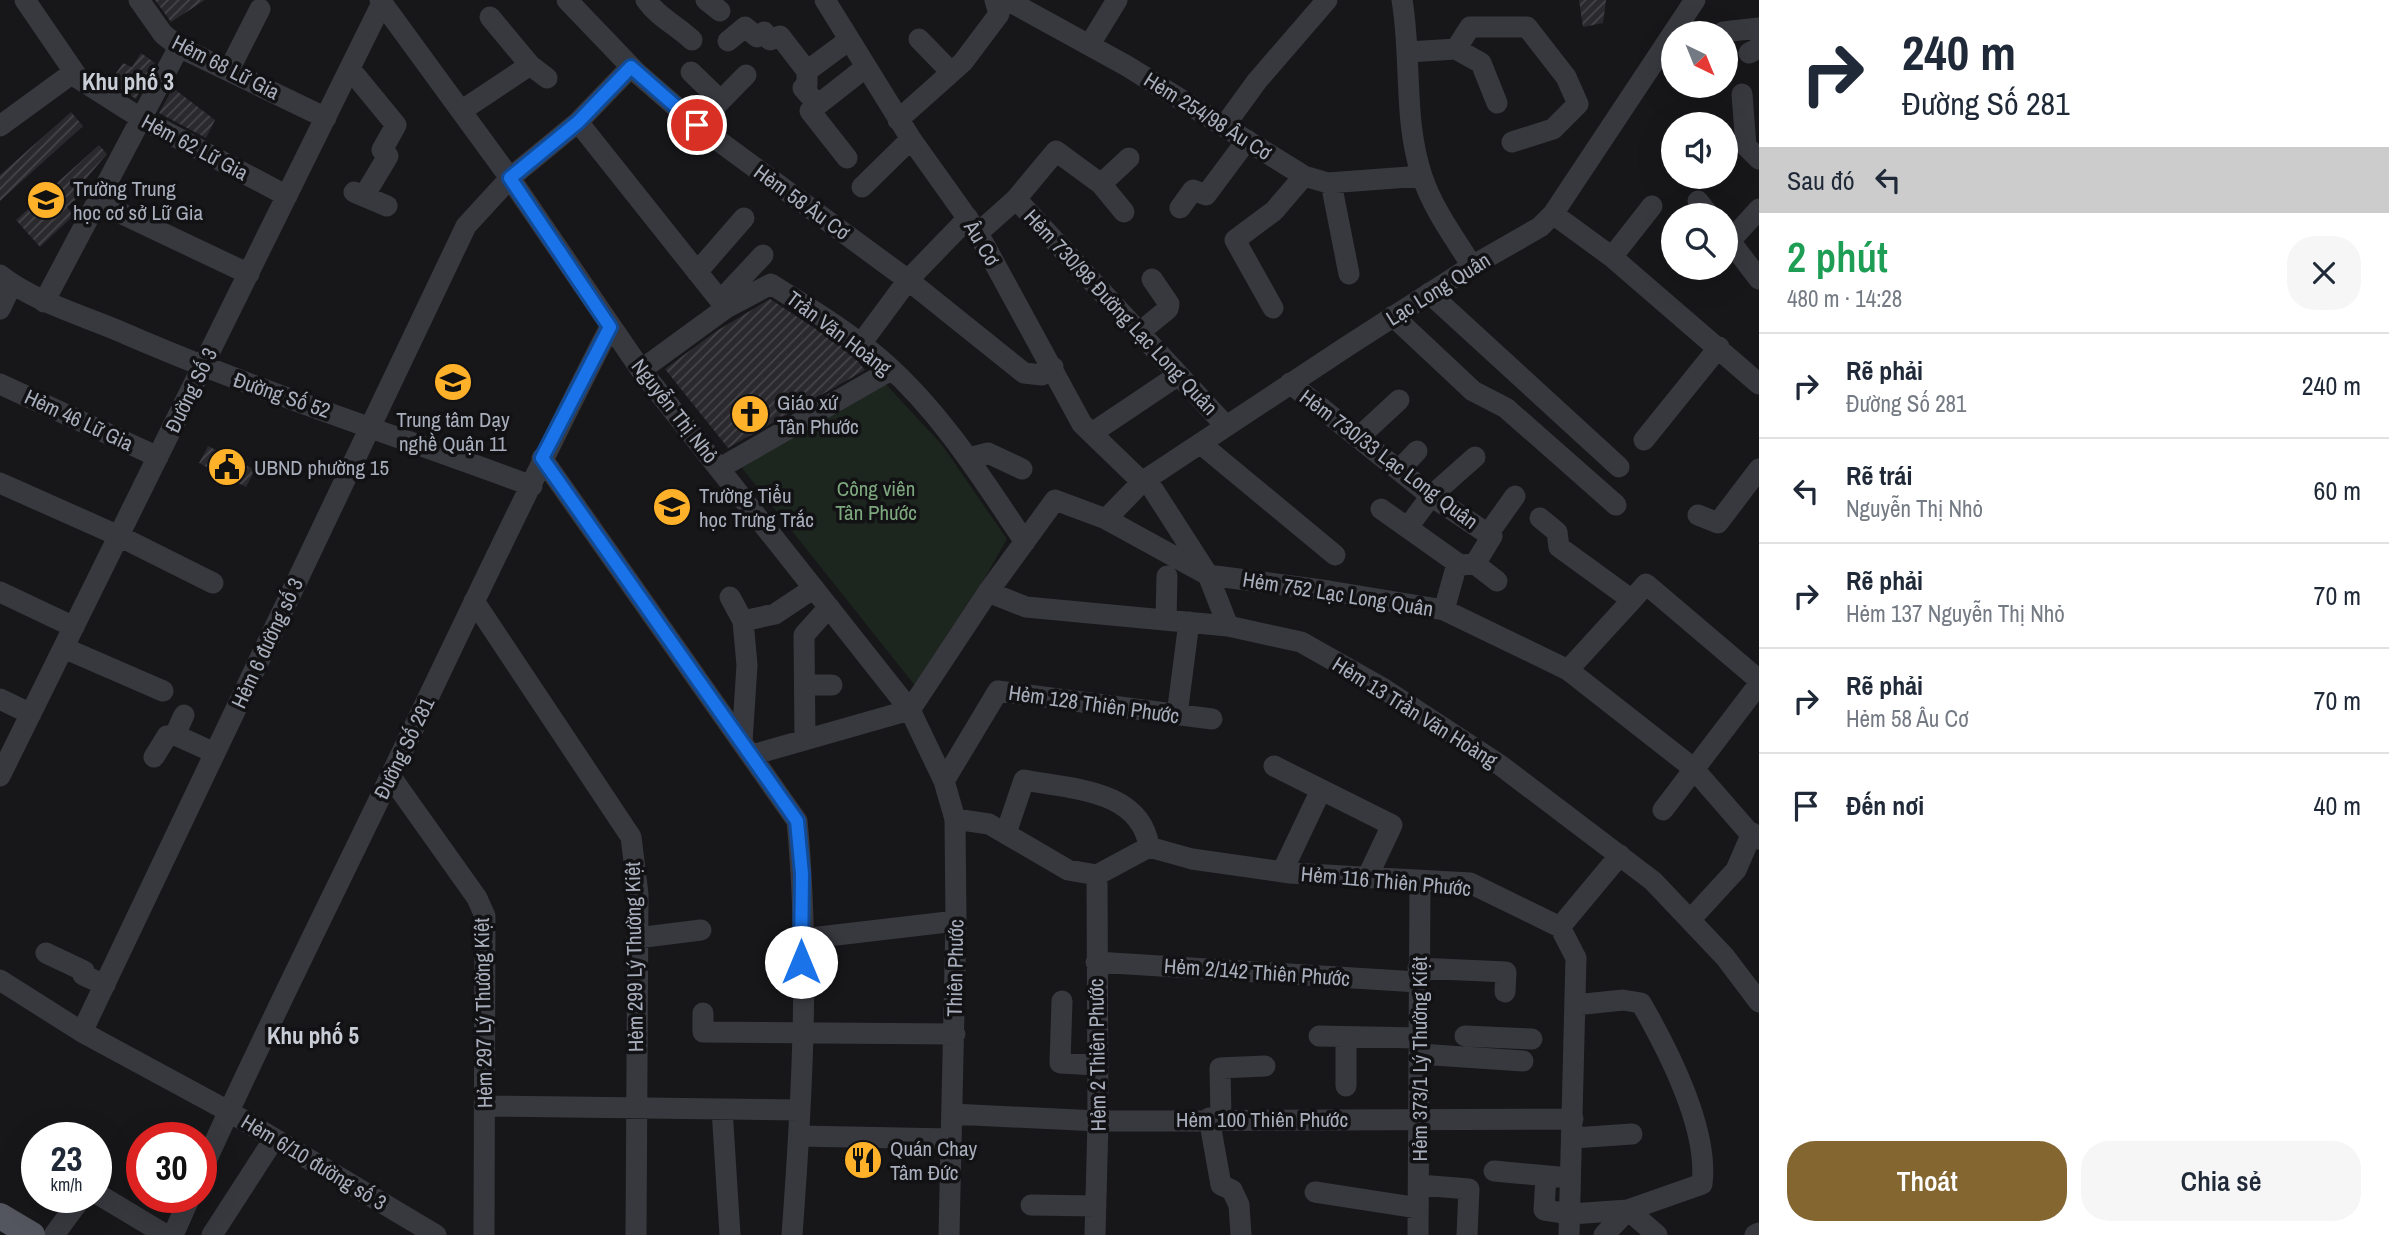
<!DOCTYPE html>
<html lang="vi">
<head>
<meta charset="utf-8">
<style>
	:root { --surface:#fff; --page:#f6f6f7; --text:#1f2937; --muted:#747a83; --line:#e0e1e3; --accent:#846631 }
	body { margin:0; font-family:"Archivo Narrow",sans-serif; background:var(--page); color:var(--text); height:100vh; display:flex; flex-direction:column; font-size:26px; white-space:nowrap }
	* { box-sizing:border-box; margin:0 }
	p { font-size:23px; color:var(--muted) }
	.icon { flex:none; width:38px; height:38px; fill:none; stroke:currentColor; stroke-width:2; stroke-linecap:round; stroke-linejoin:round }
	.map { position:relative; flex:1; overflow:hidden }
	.side { display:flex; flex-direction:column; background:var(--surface); width:630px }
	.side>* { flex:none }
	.top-card { background:#fff; color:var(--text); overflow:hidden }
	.needle { width:46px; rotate:137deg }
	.buttons { position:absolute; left:1661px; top:21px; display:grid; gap:14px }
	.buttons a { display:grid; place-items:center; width:77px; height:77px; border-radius:50%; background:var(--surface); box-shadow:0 7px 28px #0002; font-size:35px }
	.speed { position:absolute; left:21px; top:1122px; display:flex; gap:14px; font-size:35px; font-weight:700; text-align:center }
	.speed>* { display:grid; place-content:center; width:91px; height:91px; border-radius:50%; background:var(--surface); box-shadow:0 7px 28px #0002; line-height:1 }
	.speed small { font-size:18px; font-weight:400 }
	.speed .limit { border:10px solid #d22; background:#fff; color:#111 }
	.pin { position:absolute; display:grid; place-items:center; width:60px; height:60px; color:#fff; margin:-30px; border:4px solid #fff; border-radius:50%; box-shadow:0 2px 7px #0007 }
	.me { position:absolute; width:77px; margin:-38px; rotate:0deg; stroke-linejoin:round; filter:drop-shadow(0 0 5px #0008) }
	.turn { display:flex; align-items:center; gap:24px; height:147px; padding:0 28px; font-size:32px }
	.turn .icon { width:91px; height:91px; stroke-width:2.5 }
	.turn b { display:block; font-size:49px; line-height:60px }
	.then { display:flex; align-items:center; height:66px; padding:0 28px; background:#0003; gap:14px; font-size:26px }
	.round { display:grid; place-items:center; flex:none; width:74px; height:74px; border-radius:28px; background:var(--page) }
	.overview { display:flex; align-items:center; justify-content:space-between; height:119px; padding:0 28px }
	h1 { font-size:42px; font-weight:600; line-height:52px; color:#1e9e55 }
	.cta { display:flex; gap:14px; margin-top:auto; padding:14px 28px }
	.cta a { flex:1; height:80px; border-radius:28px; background:var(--accent); color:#fff; font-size:28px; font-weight:600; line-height:80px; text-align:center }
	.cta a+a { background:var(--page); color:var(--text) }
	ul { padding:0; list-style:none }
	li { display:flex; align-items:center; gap:21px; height:105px; padding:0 28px; border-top:2px solid var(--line) }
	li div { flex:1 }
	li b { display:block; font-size:26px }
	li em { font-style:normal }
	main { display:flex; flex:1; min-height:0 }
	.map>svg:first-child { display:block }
</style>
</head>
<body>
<main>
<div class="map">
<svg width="1759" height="1235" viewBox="0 0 1759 1235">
	<defs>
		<pattern id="building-hatch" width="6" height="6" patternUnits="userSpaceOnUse" patternTransform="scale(1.75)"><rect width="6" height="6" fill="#2a2a2e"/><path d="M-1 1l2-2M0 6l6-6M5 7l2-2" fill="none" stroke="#46464a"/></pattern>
	</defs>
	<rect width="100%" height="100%" fill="#17171a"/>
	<!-- green -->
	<path fill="#1c251e" d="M884,382l58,63 65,94 -87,153 -182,-229z"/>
	<!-- building -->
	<path fill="url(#building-hatch)" d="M155,0h50l-34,22z
		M1579,0h27l-3,23 -20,4z
		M141,53l14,10 -19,36 -26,-17 13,-19 9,4z
		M173,88l42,32 -9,18 -47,-25z
		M71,112l12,14 -83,75v-26z
		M99,145l8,9 -23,27 5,8 -22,18 7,8 -34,32 -24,-27z
		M770,299l78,51 17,20 -137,78 -63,-79 50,-37z
		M208,446l47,24 -9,17 -47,-24z"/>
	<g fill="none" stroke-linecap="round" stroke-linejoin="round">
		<!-- minor -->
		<path stroke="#38393f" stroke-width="21" d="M25,0l54,79 63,40 145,77
			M139,0l24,34 16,13 147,71
			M380,0l130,178 131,192 269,340 34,71 11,38 1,102 -7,314
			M567,0l69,72 61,53 211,155 116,93 18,2 11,-8
			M646,0c12,17 30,25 46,40
			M706,0l14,11
			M825,0l86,139 67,94 104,191 60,58
			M1007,0l120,66 177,110 24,7 94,-7
			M1402,0c10,58 1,120 20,176 11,33 32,61 50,90
			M490,17l40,48 17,13
			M1723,32l36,-4
			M919,39l32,33
			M728,41l17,-14 12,10 7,-5 6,8 10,-4 27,35v14l-4,3 15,17
			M1090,44l27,-44
			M1456,49l14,-22h57l39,50 12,27 -25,25 -41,13
			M1456,49l25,14 16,40
			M1408,52l48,-3
			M1749,53l10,-5
			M350,69l46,56 -14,25 6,6 -24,40
			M229,70l31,-61
			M807,71l42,-31
			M691,72l29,28
			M1742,94l4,52 13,13
			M461,111l69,-46
			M898,120l65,-58 36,-48 -4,-14
			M578,122l148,186
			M697,125l49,-50
			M1225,125l32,-44 70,-81
			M0,126l74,-54
			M847,158l-37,-47 56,-44
			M1331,183l18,91
			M1101,184l28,-26
			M862,187l49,-48
			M354,192l33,14
			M1016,199l210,227
			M1698,201l11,14
			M97,202l152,72
			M1180,208l13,-18 13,5 41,-55
			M1553,214l142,-214
			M978,233l38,-34 40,-48 45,33 23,28
			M1726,236l33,43
			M1730,241l29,-32
			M1612,257l40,-51
			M697,272l47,-54
			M0,275c35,27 79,39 119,56 135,59 276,104 413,155
			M1429,293l190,174
			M720,301l43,-46
			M44,302l135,-255
			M1273,308l-38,-68 39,-29 30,-35
			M0,309l12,-25
			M1393,316l80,75 33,17 110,97
			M1140,332l28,-23 1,-5 -17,-25
			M860,345l48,-65 60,-62
			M641,370l85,-62 45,-24c39,25 80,49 115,80 57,51 97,116 139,178
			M1290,383l141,113 57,38
			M0,384l158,73
			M1092,433l85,-57
			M1358,438l41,-38
			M1644,440l75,-93
			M1201,444l134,111
			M542,458l255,363c13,134 5,280 -5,414
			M969,458l19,-5 34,16
			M720,468l171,-98
			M1399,470l18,-19
			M1147,480l61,95 20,51
			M0,483l119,53 94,47
			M1381,509l79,56 15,-1 22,17
			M1698,515l20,8 41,-54
			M1540,518l17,14 2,15 73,53 14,-16 113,96
			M1106,519l36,-37 204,-135 126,-81 68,-39 13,-13 59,43 147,127
			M1408,527l23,-31 44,-39
			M1475,564l17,-28 -4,-2 27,-38
			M0,592l74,35
			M988,592l38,15 202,19 73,16 83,47 116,76 153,116 72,76 34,45
			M730,597l13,24 4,44 -5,77
			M474,601l157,236 7,57 -2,341
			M1444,610l11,-39 5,-6
			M1166,620l1,-44
			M743,621l32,-7 39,-26
			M64,648l99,43
			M1568,670l64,-70
			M805,685h27
			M0,699l31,15
			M910,710l78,-118 67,-92 51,19 102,56 121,16 115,19 124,60 125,98 54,62 12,9
			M1177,715l12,-93
			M175,735l40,18
			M805,740l-1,-105 25,-28
			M752,755l158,-45
			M154,757l13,-21 8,-1 9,-20
			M1274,766l118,59 -25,53
			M0,776l382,-773
			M391,777l86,121 8,18 -1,319
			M944,781l54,-90 214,28
			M1663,810l96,-126
			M955,819l34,5 79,46 29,5 52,-28 43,12 98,14 180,10 90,44 16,31 -7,277
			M1006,833l18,-53c46,9 117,9 125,67
			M1282,872l39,-82
			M1690,920l46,-50 16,-37
			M1560,927l60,-72
			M637,938l64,-8
			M802,939l154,-18
			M46,953l38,18 -1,4 22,10
			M1096,962l322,20
			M1418,968l88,4 -1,20
			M0,980l82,52 384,-806 44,-48 68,-56 53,-55
			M1062,1001l-2,62 37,2
			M703,1013v19l252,2
			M82,1032l146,79 208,124
			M1319,1036l100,2
			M1465,1036l67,3
			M1346,1037v49
			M1419,1054l104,7
			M484,1106l316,4
			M722,1109l8,126
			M952,1114l146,7 475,-2
			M1209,1118l12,67 11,5 7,15 2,30
			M1221,1118l-1,-50 45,-2
			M799,1136l152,3
			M1573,1138l59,-4
			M1494,1171l65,6
			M201,1172c60,-133 125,-262 188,-393 73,-151 144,-303 221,-452
			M1546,1176l-2,34 27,4 57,-4 74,-26c7,-55 -34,-134 -61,-181l-18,-3 -48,5
			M1419,1185l50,4 -2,46
			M1315,1192l103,16
			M96,1193l70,42
			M1031,1205l65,1
			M54,1235l28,-38
			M173,1235l17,-38
			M212,1235l62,-96
			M1095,1235l3,-114 -1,-246
			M1418,1235l2,-352
			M1604,1235l24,-25 29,25
			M1755,1235l4,-2"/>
		<!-- major -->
		<path stroke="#53565e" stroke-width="26" d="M0,1216l32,19"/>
	</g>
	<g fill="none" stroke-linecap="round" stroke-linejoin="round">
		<defs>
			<path id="route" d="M697,125l-66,-58 -53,55 -68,56 100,149 -68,131 255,363 5,53 -1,88"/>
		</defs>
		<!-- route casing -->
		<use href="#route" stroke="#114b97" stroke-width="18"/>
		<!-- route -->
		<use href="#route" stroke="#1a73e8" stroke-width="12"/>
	</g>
	<!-- icons -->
	<defs>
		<symbol id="school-disc" viewBox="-11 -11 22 22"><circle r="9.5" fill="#ffb12a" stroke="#121215"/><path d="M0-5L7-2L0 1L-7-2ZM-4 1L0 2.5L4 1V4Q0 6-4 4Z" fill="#111"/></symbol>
		<symbol id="church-disc" viewBox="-11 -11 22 22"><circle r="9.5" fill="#ffb12a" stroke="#121215"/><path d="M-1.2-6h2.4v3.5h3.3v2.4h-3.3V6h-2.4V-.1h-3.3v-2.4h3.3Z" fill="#111"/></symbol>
		<symbol id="civic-disc" viewBox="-11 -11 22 22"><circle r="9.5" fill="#ffb12a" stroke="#121215"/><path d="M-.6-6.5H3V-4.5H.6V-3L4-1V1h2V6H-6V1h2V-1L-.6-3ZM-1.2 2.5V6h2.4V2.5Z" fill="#111"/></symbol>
		<symbol id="restaurant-disc" viewBox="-11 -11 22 22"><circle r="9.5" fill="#ffb12a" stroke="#121215"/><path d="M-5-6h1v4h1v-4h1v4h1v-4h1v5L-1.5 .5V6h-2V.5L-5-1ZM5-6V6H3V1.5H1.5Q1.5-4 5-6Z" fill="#111"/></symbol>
	</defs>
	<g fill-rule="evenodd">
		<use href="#school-disc" x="24" y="178" width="44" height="44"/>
		<use href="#school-disc" x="431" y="360" width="44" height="44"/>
		<use href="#church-disc" x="728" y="392" width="44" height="44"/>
		<use href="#civic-disc" x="205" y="445" width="44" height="44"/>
		<use href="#school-disc" x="650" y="485" width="44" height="44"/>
		<use href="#restaurant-disc" x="841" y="1138" width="44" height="44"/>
	</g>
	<g text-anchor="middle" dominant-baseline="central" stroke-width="7" stroke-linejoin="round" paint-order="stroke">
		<!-- street labels -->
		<g font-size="21" fill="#a8aebb" stroke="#121215">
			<text transform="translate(226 67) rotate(27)">Hẻm 68 Lữ Gia</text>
			<text transform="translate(1208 116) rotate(32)">Hẻm 254/98 Âu Cơ</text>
			<text transform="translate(195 147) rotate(28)">Hẻm 62 Lữ Gia</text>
			<text transform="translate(802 202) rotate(36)">Hẻm 58 Âu Cơ</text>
			<text transform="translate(982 243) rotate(59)">Âu Cơ</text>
			<text transform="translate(1438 289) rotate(-32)">Lạc Long Quân</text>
			<text transform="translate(1121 312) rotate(47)">Hẻm 730/98 Đường Lạc Long Quân</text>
			<text transform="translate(839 333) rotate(37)">Trần Văn Hoàng</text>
			<text transform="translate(191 390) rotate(-64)">Đường Số 3</text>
			<text transform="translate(282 395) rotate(19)">Đường Số 52</text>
			<text transform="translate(675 411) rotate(52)">Nguyễn Thị Nhỏ</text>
			<text transform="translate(79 420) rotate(25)">Hẻm 46 Lữ Gia</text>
			<text transform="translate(1389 459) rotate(37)">Hẻm 730/33 Lạc Long Quân</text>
			<text transform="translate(1338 594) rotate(9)">Hẻm 752 Lạc Long Quân</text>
			<text transform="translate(267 643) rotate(-65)">Hẻm 6 đường số 3</text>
			<text transform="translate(1094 704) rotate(8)">Hẻm 128 Thiên Phước</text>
			<text transform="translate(1415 712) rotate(32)">Hẻm 13 Trần Văn Hoàng</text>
			<text transform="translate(404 748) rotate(-64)">Đường Số 281</text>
			<text transform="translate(1386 881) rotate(5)">Hẻm 116 Thiên Phước</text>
			<text transform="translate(634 957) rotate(-91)">Hẻm 299 Lý Thường Kiệt</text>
			<text transform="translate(955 968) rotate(-89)">Thiên Phước</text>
			<text transform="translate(1257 972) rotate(4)">Hẻm 2/142 Thiên Phước</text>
			<text transform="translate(483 1013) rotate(-91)">Hẻm 297 Lý Thường Kiệt</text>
			<text transform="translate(1097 1055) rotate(-91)">Hẻm 2 Thiên Phước</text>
			<text transform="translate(1419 1059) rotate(-90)">Hẻm 373/1 Lý Thường Kiệt</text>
			<text x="1262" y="1119">Hẻm 100 Thiên Phước</text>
			<text transform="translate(314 1162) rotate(31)">Hẻm 6/10 đường số 3</text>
		</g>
		<!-- poi labels -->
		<g font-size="21" fill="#a8aebb" stroke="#121215" text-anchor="start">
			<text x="73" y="188">Trường Trung<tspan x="73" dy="24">học cơ sở Lữ Gia</tspan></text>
			<text x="777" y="402">Giáo xứ<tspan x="777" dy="24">Tân Phước</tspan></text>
			<text x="453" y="419" text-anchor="middle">Trung tâm Dạy<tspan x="453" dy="24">nghề Quận 11</tspan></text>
			<text x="254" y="467">UBND phường 15</text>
			<text x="699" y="495">Trường Tiểu<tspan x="699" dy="24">học Trưng Trắc</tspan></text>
			<text x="890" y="1148">Quán Chay<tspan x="890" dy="24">Tâm Đức</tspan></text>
		</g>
		<!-- park labels -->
		<g font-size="21" fill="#7da87e" stroke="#121215">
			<text x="876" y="488">Công viên<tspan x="876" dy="24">Tân Phước</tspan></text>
		</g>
		<!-- neighbourhood labels -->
		<g font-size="23" font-weight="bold" fill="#c9cdd6" stroke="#121215">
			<text x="128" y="81">Khu phố 3</text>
			<text x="313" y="1035">Khu phố 5</text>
		</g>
	</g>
</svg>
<div class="buttons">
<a><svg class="needle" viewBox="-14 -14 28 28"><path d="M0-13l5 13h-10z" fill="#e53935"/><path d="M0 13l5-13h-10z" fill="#747a83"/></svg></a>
<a><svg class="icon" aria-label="sound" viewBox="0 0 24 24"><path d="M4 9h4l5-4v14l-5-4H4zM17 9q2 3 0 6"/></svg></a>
<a><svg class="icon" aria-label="search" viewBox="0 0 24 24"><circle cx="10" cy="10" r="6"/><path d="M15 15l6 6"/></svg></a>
</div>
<div class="speed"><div>23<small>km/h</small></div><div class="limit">30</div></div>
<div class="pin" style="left:697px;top:125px;background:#d93025"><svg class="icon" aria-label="arrive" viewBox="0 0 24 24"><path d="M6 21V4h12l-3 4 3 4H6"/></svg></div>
<svg class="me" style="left:801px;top:962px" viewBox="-20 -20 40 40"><circle r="19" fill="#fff"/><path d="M0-13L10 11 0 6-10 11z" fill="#1a73e8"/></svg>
</div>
<section class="side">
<div class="top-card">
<div class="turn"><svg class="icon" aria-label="right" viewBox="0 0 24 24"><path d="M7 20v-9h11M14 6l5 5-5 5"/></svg><div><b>240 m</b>Đường Số 281</div></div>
<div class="then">Sau đó<svg class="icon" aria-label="left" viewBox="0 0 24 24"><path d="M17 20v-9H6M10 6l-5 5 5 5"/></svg></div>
</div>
<div class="overview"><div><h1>2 phút</h1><p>480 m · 14:28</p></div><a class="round"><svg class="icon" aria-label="close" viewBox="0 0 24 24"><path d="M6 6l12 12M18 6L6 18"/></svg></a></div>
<ul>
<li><svg class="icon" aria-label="right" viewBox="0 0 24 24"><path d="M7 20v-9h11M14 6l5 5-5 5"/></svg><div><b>Rẽ phải</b><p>Đường Số 281</p></div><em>240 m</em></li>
<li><svg class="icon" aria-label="left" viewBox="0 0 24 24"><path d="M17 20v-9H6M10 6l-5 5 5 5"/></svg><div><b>Rẽ trái</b><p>Nguyễn Thị Nhỏ</p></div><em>60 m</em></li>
<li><svg class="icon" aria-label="right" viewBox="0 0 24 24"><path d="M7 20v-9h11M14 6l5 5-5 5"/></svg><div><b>Rẽ phải</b><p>Hẻm 137 Nguyễn Thị Nhỏ</p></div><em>70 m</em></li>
<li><svg class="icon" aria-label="right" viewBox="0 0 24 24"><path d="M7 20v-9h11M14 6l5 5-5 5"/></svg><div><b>Rẽ phải</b><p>Hẻm 58 Âu Cơ</p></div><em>70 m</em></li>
<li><svg class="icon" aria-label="arrive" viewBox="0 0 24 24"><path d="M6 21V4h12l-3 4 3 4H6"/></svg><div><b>Đến nơi</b></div><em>40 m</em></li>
</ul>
<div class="cta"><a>Thoát</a><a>Chia sẻ</a></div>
</section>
</main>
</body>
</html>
